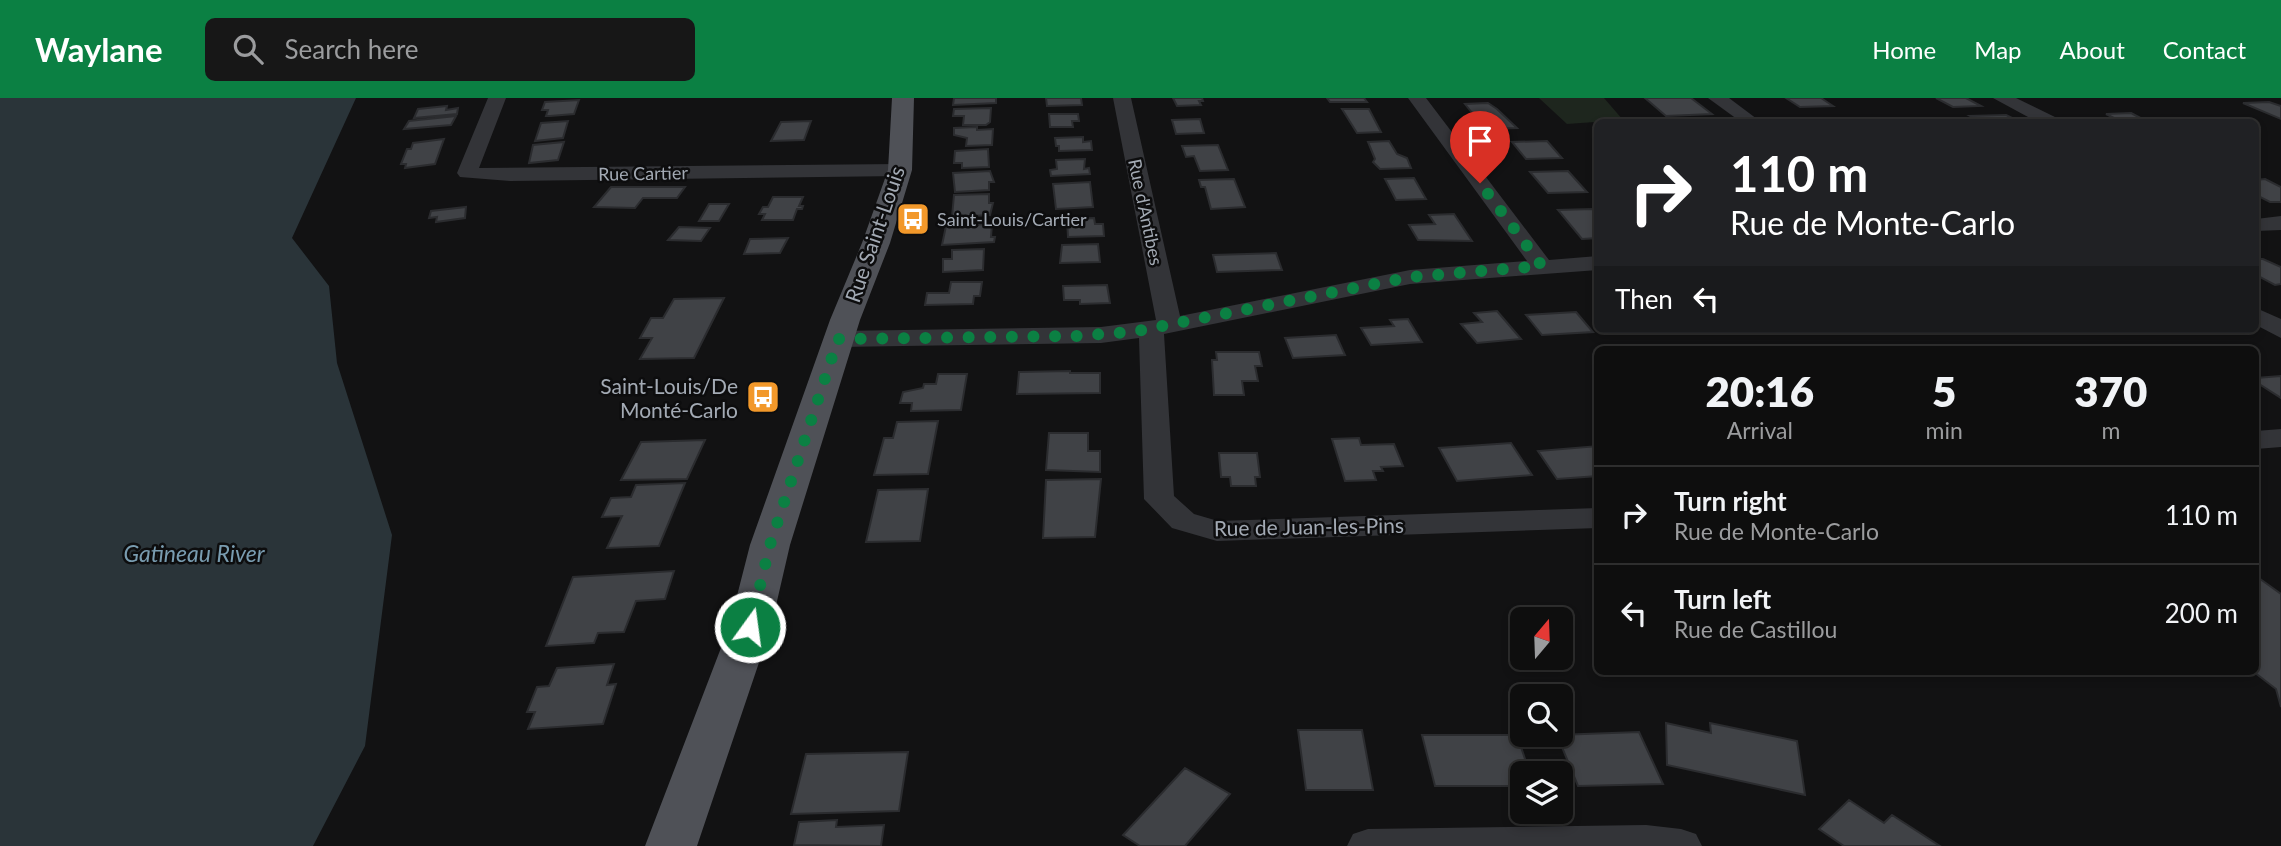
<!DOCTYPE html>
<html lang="en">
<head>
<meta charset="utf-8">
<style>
	:root { --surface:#0e0e0e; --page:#171717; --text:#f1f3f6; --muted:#9b9c9e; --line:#2e2e2e; --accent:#0b8043 }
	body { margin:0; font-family:Lato,sans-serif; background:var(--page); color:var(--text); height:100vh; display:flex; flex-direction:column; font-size:26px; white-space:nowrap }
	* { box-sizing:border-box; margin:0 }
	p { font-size:23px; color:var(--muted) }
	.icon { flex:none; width:38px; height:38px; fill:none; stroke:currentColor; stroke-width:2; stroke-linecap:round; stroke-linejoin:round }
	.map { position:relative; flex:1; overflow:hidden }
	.drawer { position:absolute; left:1594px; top:248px; width:665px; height:329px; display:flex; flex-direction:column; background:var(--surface); border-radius:10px; box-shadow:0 4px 10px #0003,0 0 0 2px var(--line) }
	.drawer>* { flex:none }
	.banner { position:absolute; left:1594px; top:21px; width:665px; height:214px; border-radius:10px; box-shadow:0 4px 10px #0003,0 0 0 2px var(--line); background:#202124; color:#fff; overflow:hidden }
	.needle { width:46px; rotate:19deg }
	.tools { position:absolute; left:1510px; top:509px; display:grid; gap:14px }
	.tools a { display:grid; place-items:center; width:63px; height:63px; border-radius:10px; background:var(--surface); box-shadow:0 4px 10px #0003,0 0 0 2px var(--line); font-size:35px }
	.pin { position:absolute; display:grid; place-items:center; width:60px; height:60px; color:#fff; margin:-72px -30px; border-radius:50% 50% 50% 0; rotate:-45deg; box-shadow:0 0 7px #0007 }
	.pin .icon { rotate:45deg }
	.me { position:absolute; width:77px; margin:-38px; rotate:14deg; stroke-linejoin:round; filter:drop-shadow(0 0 5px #0008) }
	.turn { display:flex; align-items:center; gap:24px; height:147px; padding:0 21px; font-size:32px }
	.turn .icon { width:91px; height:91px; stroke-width:2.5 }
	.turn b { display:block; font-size:49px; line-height:60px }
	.then { display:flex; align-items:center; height:66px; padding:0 21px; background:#0003; gap:14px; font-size:26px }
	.eta { display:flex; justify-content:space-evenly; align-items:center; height:119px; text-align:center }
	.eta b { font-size:42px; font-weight:800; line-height:49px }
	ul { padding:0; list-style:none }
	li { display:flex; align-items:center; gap:21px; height:98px; padding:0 21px; border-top:2px solid var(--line) }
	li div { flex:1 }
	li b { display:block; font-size:26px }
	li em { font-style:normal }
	header { display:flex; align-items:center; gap:42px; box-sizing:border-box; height:98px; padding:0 35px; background:var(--accent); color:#fff }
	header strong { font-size:33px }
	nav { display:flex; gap:38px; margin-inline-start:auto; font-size:24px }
	.search { width:490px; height:63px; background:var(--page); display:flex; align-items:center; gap:18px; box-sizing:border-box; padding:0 24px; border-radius:10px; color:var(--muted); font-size:26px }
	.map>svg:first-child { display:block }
</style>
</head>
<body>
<header>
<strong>Waylane</strong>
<div class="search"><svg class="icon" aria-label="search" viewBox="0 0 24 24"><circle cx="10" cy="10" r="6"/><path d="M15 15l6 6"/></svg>Search here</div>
<nav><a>Home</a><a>Map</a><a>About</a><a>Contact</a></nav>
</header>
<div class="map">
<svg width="2281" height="748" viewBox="0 0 2281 748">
	<rect width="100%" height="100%" fill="#121213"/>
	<!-- green -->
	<path fill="#1e261e" d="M1539,0h65l19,22 -56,4z"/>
	<!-- water -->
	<path fill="#2a3439" d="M0,0h356l-64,140 37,48 8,77 55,172 -27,211 -52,100h-313z"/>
	<!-- building -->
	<path fill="#404246" stroke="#2b2c2f" stroke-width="2" d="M954,0h42v5l-43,2z
		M1046,0h35l1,7 -35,1z
		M1173,0h29l1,3h-4l2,4 -24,1z
		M1327,0h37l3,4h-37z
		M1645,0h46l21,16 -46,2z
		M1786,0h35l12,8 -33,1z
		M1936,0h30l15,8 -28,1z
		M579,2l-5,14 -24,2h-4l2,-6h-6l3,-8z
		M2269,4l12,4v13l-38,-16z
		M1488,5l9,6 20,19 -33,1 -11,-11h3l-11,-14z
		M447,8l-1,4 12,-2 -1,6 -43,4 4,-9z
		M991,10l-1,14 -4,3h-23l1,-9h-11l1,-7z
		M1342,11h27l12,23 -24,1z
		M2131,15l17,9h-26l-16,-8z
		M1049,16h29l1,7h-7l1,6h-23z
		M2006,17l14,7h-39l-11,-6z
		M456,18l-5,9 -47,4 5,-8z
		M1200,21l4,14 -28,1 -4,-14z
		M568,23l-5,17 -28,3 6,-18z
		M811,23l-7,19 -33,1 10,-19z
		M977,29v3l16,-1 -1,16 -26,1 1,-8 -13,-3v-7z
		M1083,39v5l8,-1 1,9 -33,1v-5h-3l-1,-8z
		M444,41l-9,25 -30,4 1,-4h-5l6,-15h4l2,-6z
		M1389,43l8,13 10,4 4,10 -31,1 -7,-7 2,-3 -7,-17z
		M1547,43l15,17 -36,1 -14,-17z
		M564,44l-6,18 -29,3 4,-18z
		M1218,47l10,25 -28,1 -6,-15 -8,1 -4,-11z
		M988,51l1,18 -27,1v-5h-8l1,-12z
		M1085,61l-1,10 5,-1 1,6 -39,2 -1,-6 7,-1 -1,-9z
		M990,73l4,11h-5v8l-34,2 -2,-19z
		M1568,73l19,21 -39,1 -18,-21z
		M1414,80l12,21 -30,1 -11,-21z
		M1234,81l11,28 -34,2 -6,-22h-4l-2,-7z
		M2265,81l16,8v15h-11l-14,-7v-15z
		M1090,84l3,25 -37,2 -3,-25z
		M611,89h74l-8,11h-34l-8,10 -41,-1z
		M989,96v9h4l-3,12 -38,2 2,-22z
		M773,99h30l-4,9h4l-1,3h-5l-4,11h-31l3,-6h-6l4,-7h5z
		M709,106h20l-10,17h-20z
		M466,109l-1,11 -29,4 1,-5 -8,1 2,-7z
		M1593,111l5,5v24l-16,1 -24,-29z
		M1454,116l18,27 -54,-1 -9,-15 26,-1 -6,-9z
		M1094,120l1,6h8l1,12 -36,1 -1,-18z
		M992,126l-1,13h4l-1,5 -52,3 4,-19z
		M679,129l31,1 -9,13 -33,-1z
		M788,140l-8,15 -36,1 6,-15z
		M1098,146l2,18 -40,1 2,-18z
		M984,151l-1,21 -40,2v-13h9v-9z
		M1276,155l6,17 -65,2 -4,-17z
		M2256,161h7l18,8v17l-6,1 -19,-10z
		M951,184h31l-2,14h-6l-1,8 -48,1 2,-12h22z
		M1107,187l3,18 -30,1v-4h-16l-1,-14z
		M724,200l-30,60 -54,1 12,-21h-12l11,-20h12l11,-19z
		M1497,213l24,28 -44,4 -16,-19 21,-2 -8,-9z
		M1576,214l17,20 -51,3 -16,-20z
		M1408,221l14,23 -51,3 -10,-17 33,-2 -4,-6z
		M1336,237l9,20 -52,3 -8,-20z
		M1216,254h43l3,14h-7l3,15h-16l2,14h-30l-2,-35h5z
		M1070,273v2h30v20l-83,1 2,-22z
		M938,276h29l-6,36 -50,1 1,-8h-12l3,-11 20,-4 1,-4h12z
		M2281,278v22l-25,-16v-4z
		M938,323l-10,53 -54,1 10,-37h9l4,-16z
		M1049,335h39v18h12v21l-54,-2z
		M1359,340l2,7 33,-1 9,22 -22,1 2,4h-10l3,9 -31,1 -13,-42z
		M705,342l-18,39 -66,1 20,-38z
		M1511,345l21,32 -75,6 -18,-33z
		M1598,348v30l-41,3 -19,-28z
		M1219,355h38l3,24h-5l1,9h-25l-1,-9h-9z
		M1101,381l-6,58 -52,1 3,-58z
		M685,385l-26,63 -52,2 15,-32 -20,1 9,-19 20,-1 5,-12z
		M928,391l-8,52 -54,1 12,-52z
		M674,473l-9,28 -29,2 -12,31 -26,1 -4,10 -48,3 27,-69z
		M2256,478l25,18v113l-5,-18 -22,-17z
		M614,566l-7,21 9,-1 -13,40 -75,5 7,-17h-8l10,-25 12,-1 8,-18z
		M1666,625l45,10 -1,-10 87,18 8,54 -138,-30z
		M1298,632h64l11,60h-67z
		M1639,634l24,52 -85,2 -21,-51z
		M1422,637h95l13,39h-8v12h-87z
		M908,654l-9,59 -108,3 15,-60z
		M1185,670l45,26 -45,52h-45l-17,-11z
		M1849,702l35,23 8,-8 48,31h-96l-25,-17z
		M837,722l-1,7 48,-2 -3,21 -87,-1 5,-23z"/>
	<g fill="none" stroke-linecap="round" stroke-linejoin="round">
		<!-- minor -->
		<path fill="#333438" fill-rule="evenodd" d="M488,0h18l-27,70 421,-4 7,2 3,4 -3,4 -7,2 -390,5 -50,-4 -3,-4z
			M1113,0h18l49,218 230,-46 117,-9 -119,-163h18l123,162 49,-4v14l-188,14 -246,50 10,162 20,18 24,7 380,-13v20l-381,13 -45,-13 -28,-29 -5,-161 -38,5 -263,4 -9,-3 -4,-5 4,-5 9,-3 263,-4 55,-7z
			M1708,0h21l32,24h-20z
			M1993,0h23l41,20 2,4h-22z
			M2281,118v14l-25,1v-12z
			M2256,210l25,11v19l-25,-13z
			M2281,331v18l-25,2v-18z
			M1646,727l35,4 15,5 6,12h-355l6,-12 15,-5z"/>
		<!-- major -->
		<path fill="#4f5157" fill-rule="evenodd" d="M892,0h22l-2,72 -22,73 -30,77 -70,225 -19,82 -74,219h-52l84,-219 21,-82 80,-225 32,-77 26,-73z"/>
	</g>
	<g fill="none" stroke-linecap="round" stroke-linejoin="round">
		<!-- route -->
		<path stroke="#0b8043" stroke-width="12" stroke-dasharray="0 21.6" d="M750,529l20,-82 68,-206 237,-3 57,-4 278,-55 132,-11 -62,-83"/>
	</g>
	<!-- icons -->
	<defs>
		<symbol id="bus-square" viewBox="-11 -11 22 22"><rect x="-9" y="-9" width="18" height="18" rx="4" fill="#f2982a" stroke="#0d0d0e"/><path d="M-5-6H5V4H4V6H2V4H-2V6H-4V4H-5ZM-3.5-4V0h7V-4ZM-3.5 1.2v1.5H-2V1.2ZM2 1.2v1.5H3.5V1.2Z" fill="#fff"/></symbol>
	</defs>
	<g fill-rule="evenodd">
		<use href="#bus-square" x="894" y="102" width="38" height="38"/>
		<use href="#bus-square" x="744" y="280" width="38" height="38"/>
	</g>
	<g text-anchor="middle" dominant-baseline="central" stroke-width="5" stroke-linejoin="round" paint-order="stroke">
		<!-- far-street labels -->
		<g font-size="18" fill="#a3aab4" stroke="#0d0d0e">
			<text transform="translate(643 75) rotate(-1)">Rue Cartier</text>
			<text transform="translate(1146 114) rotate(78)">Rue d'Antibes</text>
		</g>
		<!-- far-poi labels -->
		<g font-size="18" fill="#a3aab4" stroke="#0d0d0e" text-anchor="start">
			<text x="937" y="121">Saint-Louis/Cartier</text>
		</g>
		<!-- street labels -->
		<g font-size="21" fill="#a3aab4" stroke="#0d0d0e">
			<text transform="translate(874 136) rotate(-71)">Rue Saint-Louis</text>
			<text transform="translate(1309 428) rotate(-1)">Rue de Juan-les-Pins</text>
		</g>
		<!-- poi labels -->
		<g font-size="21" fill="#a3aab4" stroke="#0d0d0e" text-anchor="end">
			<text x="738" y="287">Saint-Louis/De<tspan x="738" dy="24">Monté-Carlo</tspan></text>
		</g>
		<!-- water labels -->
		<g font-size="23" font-style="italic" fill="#799cb0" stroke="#0d0d0e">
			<text x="194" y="455">Gatineau River</text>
		</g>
	</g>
</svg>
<div class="tools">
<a><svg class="needle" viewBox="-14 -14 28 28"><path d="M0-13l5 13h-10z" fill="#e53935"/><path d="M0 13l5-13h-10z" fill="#9b9c9e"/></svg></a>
<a><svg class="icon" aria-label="search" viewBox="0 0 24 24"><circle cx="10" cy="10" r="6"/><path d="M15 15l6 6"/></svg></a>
<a><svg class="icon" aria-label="layers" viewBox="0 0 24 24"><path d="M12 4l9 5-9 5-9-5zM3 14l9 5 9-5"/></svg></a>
</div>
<div class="pin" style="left:1480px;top:85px;background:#d93025"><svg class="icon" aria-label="arrive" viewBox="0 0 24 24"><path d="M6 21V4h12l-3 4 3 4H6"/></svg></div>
<svg class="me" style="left:750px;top:529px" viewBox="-20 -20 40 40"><circle r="17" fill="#0b8043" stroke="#fff" stroke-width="3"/><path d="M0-11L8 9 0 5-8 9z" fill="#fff"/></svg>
<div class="banner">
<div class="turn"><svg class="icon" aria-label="right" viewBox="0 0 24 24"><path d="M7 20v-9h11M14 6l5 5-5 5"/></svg><div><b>110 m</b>Rue de Monte-Carlo</div></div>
<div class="then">Then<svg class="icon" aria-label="left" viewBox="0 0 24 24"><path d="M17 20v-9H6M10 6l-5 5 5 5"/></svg></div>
</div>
<section class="drawer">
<div class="eta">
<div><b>20:16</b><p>Arrival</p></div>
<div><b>5</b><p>min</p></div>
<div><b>370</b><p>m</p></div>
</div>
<ul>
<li><svg class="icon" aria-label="right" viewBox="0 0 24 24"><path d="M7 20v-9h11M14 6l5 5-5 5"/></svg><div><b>Turn right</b><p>Rue de Monte-Carlo</p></div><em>110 m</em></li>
<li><svg class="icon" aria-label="left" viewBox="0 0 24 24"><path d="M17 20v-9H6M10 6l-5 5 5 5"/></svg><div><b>Turn left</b><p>Rue de Castillou</p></div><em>200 m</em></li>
</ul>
</section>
</div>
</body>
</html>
